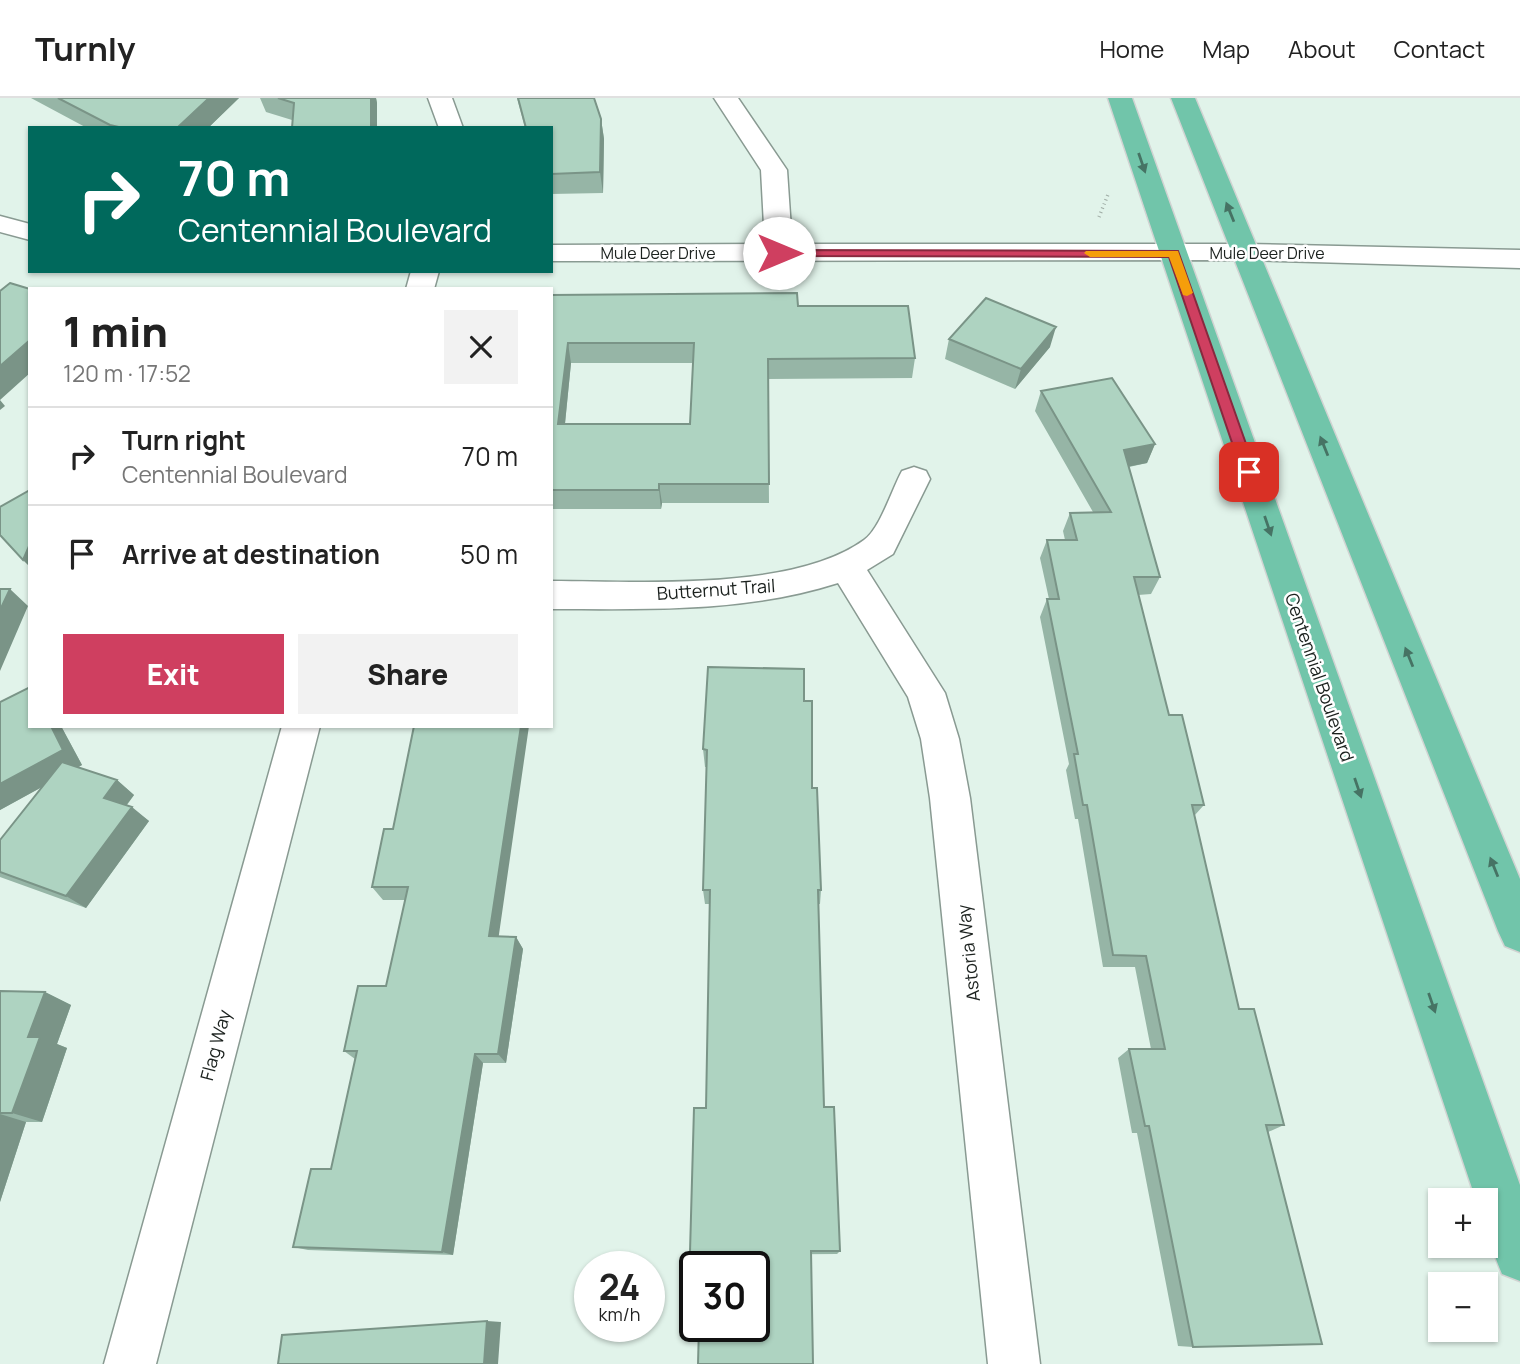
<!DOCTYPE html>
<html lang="en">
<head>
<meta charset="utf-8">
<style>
	:root { --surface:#fff; --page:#f2f2f2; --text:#222; --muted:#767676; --line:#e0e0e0; --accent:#cf3f60 }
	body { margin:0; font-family:Manrope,sans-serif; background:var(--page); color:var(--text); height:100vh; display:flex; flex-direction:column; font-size:26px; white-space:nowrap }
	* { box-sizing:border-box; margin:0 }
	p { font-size:23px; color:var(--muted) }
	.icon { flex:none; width:38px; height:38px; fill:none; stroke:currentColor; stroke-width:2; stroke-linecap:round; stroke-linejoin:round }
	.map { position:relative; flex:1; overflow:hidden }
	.details { position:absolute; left:28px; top:189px; width:525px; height:441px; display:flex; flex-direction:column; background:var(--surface); border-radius:0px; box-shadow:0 2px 5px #0004 }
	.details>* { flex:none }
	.guide { position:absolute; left:28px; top:28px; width:525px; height:147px; border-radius:0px; box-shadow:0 2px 5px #0004; background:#00695c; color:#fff; overflow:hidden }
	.controls { position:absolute; left:1428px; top:1090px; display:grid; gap:14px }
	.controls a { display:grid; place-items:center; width:70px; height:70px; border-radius:0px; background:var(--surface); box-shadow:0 2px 5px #0004; font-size:35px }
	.speed { position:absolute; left:574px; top:1153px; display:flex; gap:14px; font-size:35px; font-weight:700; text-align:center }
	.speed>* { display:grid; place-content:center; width:91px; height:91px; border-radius:50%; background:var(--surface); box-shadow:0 2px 5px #0004; line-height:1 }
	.speed small { font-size:18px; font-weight:400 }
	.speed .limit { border:4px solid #111; border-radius:10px; background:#fff; color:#111 }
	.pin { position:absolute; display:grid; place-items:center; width:60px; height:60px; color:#fff; margin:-30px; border-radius:14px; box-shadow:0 4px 10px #0006 }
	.me { position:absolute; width:77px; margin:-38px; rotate:90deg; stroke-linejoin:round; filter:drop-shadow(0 0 5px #0008) }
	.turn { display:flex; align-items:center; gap:24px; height:147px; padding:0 35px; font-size:32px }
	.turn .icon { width:91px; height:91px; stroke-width:2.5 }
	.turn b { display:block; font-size:49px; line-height:60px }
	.round { display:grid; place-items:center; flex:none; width:74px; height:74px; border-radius:0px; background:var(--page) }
	.headline { display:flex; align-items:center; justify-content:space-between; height:119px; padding:0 35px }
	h1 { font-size:42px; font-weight:800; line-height:52px }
	.primary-button { display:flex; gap:14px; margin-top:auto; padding:14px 35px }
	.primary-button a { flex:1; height:80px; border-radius:0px; background:var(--accent); color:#fff; font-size:28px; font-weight:800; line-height:80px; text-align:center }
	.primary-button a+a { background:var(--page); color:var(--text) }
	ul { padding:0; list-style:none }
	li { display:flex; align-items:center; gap:21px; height:98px; padding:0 35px; border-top:2px solid var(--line) }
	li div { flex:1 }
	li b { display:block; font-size:26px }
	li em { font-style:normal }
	header { display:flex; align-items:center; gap:42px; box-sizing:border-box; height:98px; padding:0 35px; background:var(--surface); border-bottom:2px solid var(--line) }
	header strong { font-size:33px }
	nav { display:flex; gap:38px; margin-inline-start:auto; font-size:24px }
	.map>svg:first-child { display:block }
</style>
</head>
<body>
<header>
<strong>Turnly</strong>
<nav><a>Home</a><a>Map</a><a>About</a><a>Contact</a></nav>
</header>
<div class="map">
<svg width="1520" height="1266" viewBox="0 0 1520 1266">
	<rect width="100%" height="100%" fill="#e1f3ea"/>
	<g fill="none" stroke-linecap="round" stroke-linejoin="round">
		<defs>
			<path id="minor" d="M428,0h24l11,30h-24z
				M714,0h24l49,72 5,74h454l274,6v18l-274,-8 -695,1v-16l214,-1 -4,-74z
				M0,118l30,8v16l-30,-8z
				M411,173h28l-5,18h-28z
				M914,369l12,4 4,8 -37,75 -26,16 78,123 14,46 11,59 70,566h-52l-58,-566 -9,-59 -13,-42 -70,-114c-93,30 -190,26 -287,26v-28c87,0 241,11 313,-41 16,-11 28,-51 38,-69z
				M282,628h38l-164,638h-52z"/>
			<path id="major" d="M1108,0h24l388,1087v96l-18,-7c-11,-27 -16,-44 -16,-74h-10z
				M1171,0h24l325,781v73l-15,-6 -7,-15z"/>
		</defs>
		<!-- minor casing -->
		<use href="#minor" stroke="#899a92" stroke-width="3"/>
		<!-- major casing -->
		<use href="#major" stroke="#d1d3d2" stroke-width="3"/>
		<!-- path -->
		<path stroke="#9faca5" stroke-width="3.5" stroke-dasharray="1 3.5" stroke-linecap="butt" d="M1099,119l10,-25"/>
		<!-- minor -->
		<use href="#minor" fill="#fff" fill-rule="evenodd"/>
		<!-- major -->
		<use href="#major" fill="#71c5aa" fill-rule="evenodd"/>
	</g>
	<!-- wall -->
	<path fill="#96b5a6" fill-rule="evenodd" d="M31,0h208l-31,30h-121z
		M260,0h116l1,5 -85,17 -26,-8z
		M517,0h77l7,21 3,20 -1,54 -52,1v-66h-26z
		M551,197l247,11 117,52 -3,20 -144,1 1,124h-107l-1,6h-110zM571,265h122l-3,61h-125z
		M949,241l101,8 -35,42 -70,-30z
		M1041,293l114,53 -8,19 -18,4 31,110 -9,17 -13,1 31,120 35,90 -10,11 45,193 45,116 -16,7 -75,215 -15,-1 -41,-213h-5l-14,-75 11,-9h22l-16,-82h-32l-25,-148h-3l-9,-49 3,-6 -29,-147 7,-18h2l-9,-41 7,-18h18l-2,-9 7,-18 23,-1 -58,-101z
		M804,603l17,189 -1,14h-2l6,203 16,144 -3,3 -145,1 -2,-3 16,-144 4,-204h-5l-2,-14 4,-123h-2l-2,-18z
		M0,604l30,24h31l21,39 -4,2 39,13 17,15 -7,10 22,16 -63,87 -86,-31v-37l42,-53 -42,23z
		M384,731l115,107 17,1 7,12 -17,114h-23l-30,192 -145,-5 -15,-3 38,-78 24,-110 -11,-8 42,-65 19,-86h-22l-11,-13z
		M0,893l45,1 26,13 -14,39 10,4 -25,74h-16l-26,80z"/>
	<!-- shaded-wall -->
	<path fill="#7a9487" d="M209,0h30l-31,30h-31z
		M371,0h5l1,5v25h-6z
		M601,21l3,20 -1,54 -3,-21z
		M1056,229l-6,20 -35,42 6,-20z
		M30,242v33l-30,27v-34z
		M568,245l3,20 -8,80 -5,-19z
		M0,302l5,6 -5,4z
		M1155,346l-8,19 -31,6 8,-19z
		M659,386l3,19 -1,6 -2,-19z
		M30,446v23l-7,-7z
		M10,491l18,17 -28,65v-61z
		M51,628h10l21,39 -82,45v-26z
		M521,628h8l-32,222 -8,-12z
		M117,682l17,15 -13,17 -17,-14z
		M132,709l17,14 -63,87 -20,-12z
		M516,839l7,12 -17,114 -8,-9z
		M45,894l26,13 -14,39 10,4 -25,74 -30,-9 16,-76z
		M475,956l8,9 -30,192 -11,-3z
		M0,1016l26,8 -26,80z
		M487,1223l14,1 -3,42h-14z"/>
	<!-- building -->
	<path fill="#aed3c1" stroke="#7a9487" stroke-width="2" fill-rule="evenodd" d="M58,0h151l-32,30h-54l-13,-3z
		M278,0h93v30h-79l2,-25z
		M518,0h76l7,21 -1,53 -49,2v-46h-25z
		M10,185l20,6v51l-30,26v-75z
		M797,195l1,13h110l7,52 -147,1 1,125h-110v6h-108v-195zM568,245h126l-4,81h-132z
		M986,200l70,29 -35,42 -72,-30z
		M1112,280l43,66 -31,6 36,127h-26l35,138h13l22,90h-12l47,204h15l30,116h-18l56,219 -129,3 -44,-221h-4l-16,-77h36l-19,-93 -33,-1 -26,-150h-4l-9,-51h4l-31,-155h12l-12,-59h30l-7,-27 41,-1 -70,-121z
		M30,392v54l-7,16 -23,-25v-28z
		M0,491h10l-10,21z
		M708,569l96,2v32h8v87h5l4,102h-3l6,217h10l6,144h-29l2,113h-115l1,-38h55v-59h-54l1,-15h-11l4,-144h12l4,-218h-7l4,-140 -4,-1z
		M30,589v39h21l12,24 -63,34v-82z
		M414,628h107l-32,210 27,1 -18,117h-23l-33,198 -149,-5 18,-78h20l26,-118h-13l14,-65h28l22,-99h-36l12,-58h9z
		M62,664l55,18 -13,18 28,9 -66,89 -66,-24v-32z
		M0,893l45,1 -17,45h12l-28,76h-12z
		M487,1223l-3,43h-206l4,-29z"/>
	<!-- one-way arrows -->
	<defs><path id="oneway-solid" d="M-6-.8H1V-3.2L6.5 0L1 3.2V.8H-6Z" transform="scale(1.75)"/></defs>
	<g fill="#467364">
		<use href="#oneway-solid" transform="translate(1142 65) rotate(71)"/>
		<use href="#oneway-solid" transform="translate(1230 114) rotate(-112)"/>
		<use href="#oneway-solid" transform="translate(1324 348) rotate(-112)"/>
		<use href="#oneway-solid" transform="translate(1268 428) rotate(71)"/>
		<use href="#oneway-solid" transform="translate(1409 559) rotate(-112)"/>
		<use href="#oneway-solid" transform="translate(1358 690) rotate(71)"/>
		<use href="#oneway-solid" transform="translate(1494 769) rotate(-112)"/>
		<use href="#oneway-solid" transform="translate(1432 905) rotate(71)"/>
	</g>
	<!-- route -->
	<path fill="#cf3f60" stroke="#87293e" stroke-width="2" d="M775,152l403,1 78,221 -7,5 -7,-5 -73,-215 -390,-1 -5,-3z"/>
	<!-- slow -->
	<path fill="#f59e0b" d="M1086,153h92l15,42 -6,3 -4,-1 -14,-38h-79l-6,-4z"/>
	<g text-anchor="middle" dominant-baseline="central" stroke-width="5" stroke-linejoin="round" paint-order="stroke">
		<!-- far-street labels -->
		<g font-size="16" fill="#1b211e" stroke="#fff">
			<text x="658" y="155">Mule Deer Drive</text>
			<text x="1267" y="155">Mule Deer Drive</text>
		</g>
		<!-- street labels -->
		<g font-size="18" fill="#1b211e" stroke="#fff">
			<text transform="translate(716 491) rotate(-4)">Butternut Trail</text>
			<text transform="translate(1320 579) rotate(71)">Centennial Boulevard</text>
			<text transform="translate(968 855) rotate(-96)">Astoria Way</text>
			<text transform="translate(215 947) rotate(-75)">Flag Way</text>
		</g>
	</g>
</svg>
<div class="controls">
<a>+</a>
<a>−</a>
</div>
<div class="speed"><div>24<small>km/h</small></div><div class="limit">30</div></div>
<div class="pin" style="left:1249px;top:374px;background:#d93025"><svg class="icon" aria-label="arrive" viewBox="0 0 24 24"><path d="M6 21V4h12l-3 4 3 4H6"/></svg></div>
<svg class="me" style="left:779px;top:155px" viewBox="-20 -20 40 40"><circle r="19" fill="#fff"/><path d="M0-13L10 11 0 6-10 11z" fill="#cf3f60"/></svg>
<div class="guide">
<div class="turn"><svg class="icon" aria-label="right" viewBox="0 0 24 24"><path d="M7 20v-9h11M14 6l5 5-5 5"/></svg><div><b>70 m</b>Centennial Boulevard</div></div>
</div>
<section class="details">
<div class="headline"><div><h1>1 min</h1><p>120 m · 17:52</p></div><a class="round"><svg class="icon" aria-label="close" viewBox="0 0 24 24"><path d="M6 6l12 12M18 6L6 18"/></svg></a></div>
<ul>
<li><svg class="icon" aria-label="right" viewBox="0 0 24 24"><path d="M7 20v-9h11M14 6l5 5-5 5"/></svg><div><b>Turn right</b><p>Centennial Boulevard</p></div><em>70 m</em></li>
<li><svg class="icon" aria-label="arrive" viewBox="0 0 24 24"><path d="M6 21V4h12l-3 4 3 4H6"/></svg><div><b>Arrive at destination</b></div><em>50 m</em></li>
</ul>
<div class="primary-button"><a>Exit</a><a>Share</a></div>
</section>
</div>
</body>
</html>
